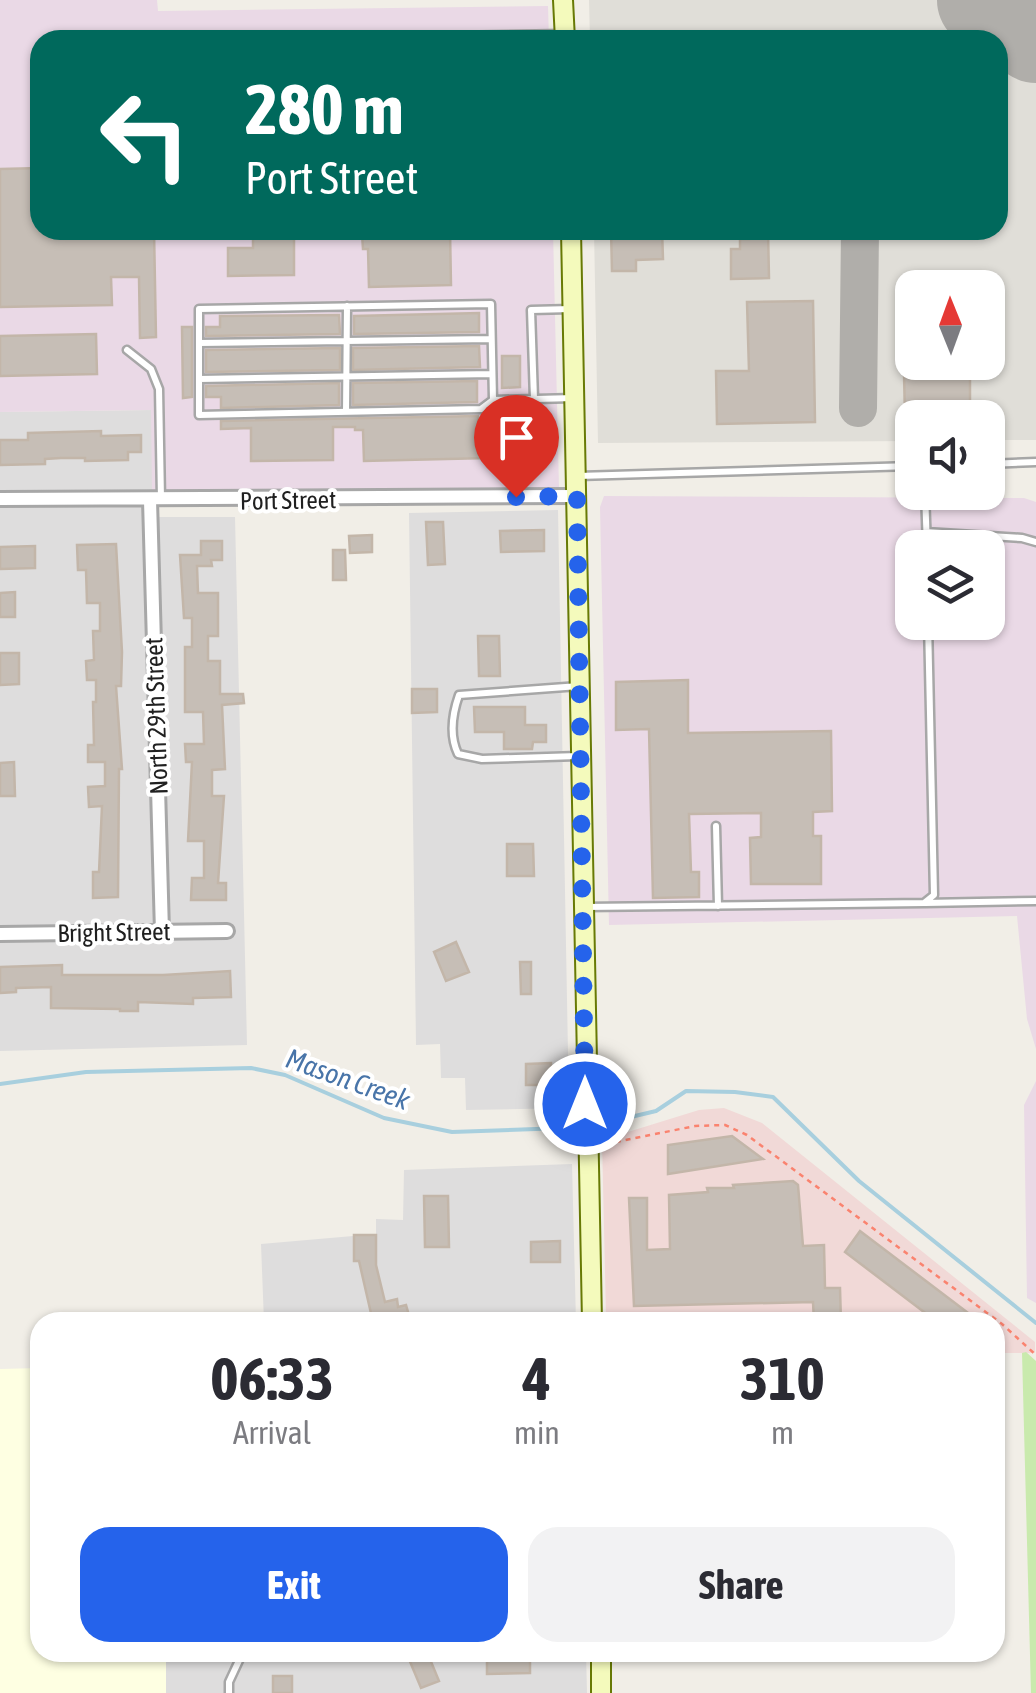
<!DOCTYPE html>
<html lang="en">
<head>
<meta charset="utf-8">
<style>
	:root { --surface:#fff; --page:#f2f2f3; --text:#2b2b33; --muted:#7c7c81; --accent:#2563eb }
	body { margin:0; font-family:"Asap Condensed",sans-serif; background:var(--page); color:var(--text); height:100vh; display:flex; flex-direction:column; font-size:38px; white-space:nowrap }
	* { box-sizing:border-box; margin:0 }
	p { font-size:32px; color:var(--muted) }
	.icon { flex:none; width:55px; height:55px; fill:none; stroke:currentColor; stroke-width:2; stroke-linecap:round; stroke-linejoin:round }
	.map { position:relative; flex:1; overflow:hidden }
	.details { position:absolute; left:30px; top:1312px; width:975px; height:350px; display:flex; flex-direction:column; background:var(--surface); border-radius:30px; box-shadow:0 2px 8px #0004 }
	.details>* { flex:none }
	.banner { position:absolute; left:30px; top:30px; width:978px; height:210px; border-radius:30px; box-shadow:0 2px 8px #0004; background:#00695c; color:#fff; overflow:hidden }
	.needle { width:65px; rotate:359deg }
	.fabs { position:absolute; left:895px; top:270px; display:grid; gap:20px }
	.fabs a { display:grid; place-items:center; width:110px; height:110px; border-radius:20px; background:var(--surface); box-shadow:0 2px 8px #0004; font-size:50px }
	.pin { position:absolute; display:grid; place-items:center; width:85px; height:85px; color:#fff; margin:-102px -42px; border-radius:50% 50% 50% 0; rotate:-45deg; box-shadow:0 0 10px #0007 }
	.pin .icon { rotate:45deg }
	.me { position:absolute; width:110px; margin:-55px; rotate:0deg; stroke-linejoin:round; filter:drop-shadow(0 0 8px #0008) }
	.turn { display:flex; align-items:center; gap:35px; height:210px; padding:0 50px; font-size:45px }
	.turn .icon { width:130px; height:130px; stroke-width:2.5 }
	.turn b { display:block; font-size:70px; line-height:85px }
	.eta { display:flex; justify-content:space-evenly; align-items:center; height:170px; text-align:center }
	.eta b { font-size:60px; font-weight:700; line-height:70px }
	.primary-button { display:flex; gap:20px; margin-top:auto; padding:20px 50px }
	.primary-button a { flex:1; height:115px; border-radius:30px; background:var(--accent); color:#fff; font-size:40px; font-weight:700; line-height:115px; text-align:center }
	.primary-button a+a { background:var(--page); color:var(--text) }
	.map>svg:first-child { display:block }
</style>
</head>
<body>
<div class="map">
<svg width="1036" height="1693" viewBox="0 0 1036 1693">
	<rect width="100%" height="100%" fill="#f1eee7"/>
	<!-- residential -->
	<path fill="#dedddd" d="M152,410l1,107h82l12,528 -247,6v-639z
		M558,510l11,598 -103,2 -1,-32h-24l-1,-34 -24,1 -7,-532z
		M572,1164l4,158h-312l-3,-78 115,-10v-15l27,1 1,-50z
		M166,1653h420l1,40h-421z"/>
	<!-- commercial -->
	<path fill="#f1d9d7" d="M724,1108l38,15 273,219v11h-40v-31h-187l-1,-9 -201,3 -4,-176 97,-30z"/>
	<!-- industrial -->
	<path fill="#ead9e6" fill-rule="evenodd" d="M0,0h157l1,11 390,-5 1,34h-509v190h513l6,258 -407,6 -1,-84 -151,2z
		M604,496l420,2 12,4v547l-9,-30 -10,-103 -408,9 -9,-418zM912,548h76v74h-76z
		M1036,1081v222l-9,-5 -3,-193z"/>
	<!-- education -->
	<path fill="#feffe2" d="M40,1368v284l126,1v40h-166v-324z"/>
	<!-- airport -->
	<path fill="#e0ded8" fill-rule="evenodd" d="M589,0h447v440h-48v-22h-76v23l-314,2 -4,-213h404v-190h-408zM912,288h76v74h-76z"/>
	<!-- grass -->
	<path fill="#c9eaad" d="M1026,1352l10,9v332h-5l-9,-340z"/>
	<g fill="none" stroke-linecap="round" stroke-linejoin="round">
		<!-- stream -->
		<path stroke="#a8cfde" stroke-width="4" d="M0,1084l86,-12 165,-4 34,7 99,43 68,14 112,-4
			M614,1121l42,-10 30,-20 49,1 38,5 86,84 177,142"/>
		<!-- taxiway -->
		<path stroke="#b0aeaa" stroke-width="38" d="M981,40l28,-40
			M858,408l2,-178"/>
		<!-- runway -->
		<path stroke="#b0aeaa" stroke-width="98" d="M986,0l50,34"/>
	</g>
	<!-- building -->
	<path fill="#c6beb6" stroke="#c3b6a9" stroke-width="2.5" d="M40,168v62h114l2,107 -16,1 -1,-61h-28l1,28 -112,2v-138z
		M434,230h16l1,55 -82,2 -1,-38h-5l-1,-15 72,-1z
		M611,230h51l1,29 -27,1v11h-24z
		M749,230h19l1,48 -38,1v-30h9v-10h9z
		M294,234v41l-66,1v-28h25v-13z
		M813,301l2,121 -98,2 -1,-53h33l-2,-69z
		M479,313v19l-125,2v-18z
		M220,316l119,-1 1,19 -134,2v-9h14z
		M182,327h10v70l-9,1z
		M96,334l1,40 -97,2v-40z
		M479,346l1,21 -127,3v-22z
		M340,348v22l-134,2v-22z
		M502,356h18v31l-18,1z
		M970,372v46h-65l-1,-45z
		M477,381v21l-124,3v-22z
		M339,383v22l-118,3v-11h-15v-11z
		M478,416l2,16 47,-1 1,26 -164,4 -1,-31h-8v-3h-22v33l-82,1v-33l-30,1v-8z
		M101,431v5l40,-1v17h-13v8l-43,1v-3h-24l-16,1v5l-45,1v-25h28v-7z
		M426,522h17l2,42 -17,1z
		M544,530v21l-43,1 -1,-21z
		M372,535v17l-22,1 -1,-17z
		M201,541h21v19h-11l1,6h-15l1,27h20v43h-10v25h12v33h23l1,9 -22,2 3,64 -13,1v26h12l-6,87h8v17h-35l1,-22h12v-37h-16l4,-79h-6l-1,-18h19l-1,-32h-18v-65h7v-29h-8l-4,-63h21z
		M116,544l6,108 -1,34h-5l6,83h-3l-1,128 -25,1v-26h6l3,-66 -13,1 -1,-20 17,-1v-24h-17v-17h6l-1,-43h3v-22h-9l-1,-19 8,-1 -1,-29h7v-28h-13l-1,-33h-8l-1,-25z
		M35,546v22l-35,1v-22z
		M333,550h12l1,30h-13z
		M15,592v25h-15v-24z
		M478,636h21l1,40h-21z
		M0,653h19v31l-19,1z
		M688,680v53l143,-2 1,80 -19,1v24h8v48h-70l-1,-46 11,-1v-24l-72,1 2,58h8v25l-46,1 -4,-169 -33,1v-48z
		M412,689h25v23l-25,1z
		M474,707h51v18h21v17h-13l-1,7h-28v-17h-29z
		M14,762l1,34h-15v-33z
		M507,844h26l1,32h-27z
		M456,942l13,30 -23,9 -12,-29z
		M520,962h11v32h-10z
		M62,965v10h101l67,-4 1,26 -38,1v6l-55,-2v9h-18v-2l-69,-1v-21l-35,1v4l-16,1v-26z
		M551,1063v22h-25v-21z
		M732,1136l31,23 -95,15v-29z
		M793,1181l5,4 5,61 21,-1 1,43h15l1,34h-27l-1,-20 -179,4 -5,-108h18v52l23,-1 -1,-54 39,-3 -1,-4h27l-1,-3z
		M424,1196h24l1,51h-24z
		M860,1231l120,91h-44l-1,-6 -7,-1 -83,-63z
		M354,1235h22v30l9,37 12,-3 1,8 8,-2 4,14 -5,3h-32l-14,-61h-5z
		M560,1241v21h-29v-20z
		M406,1652h21l12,29 -18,7z
		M511,1652h19v21l-43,1v-21z
		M273,1676h19v17h-19z"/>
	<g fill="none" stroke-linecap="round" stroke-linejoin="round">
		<defs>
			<path id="service" d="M386,40l-1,-3 178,-3
				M199,343l292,-4
				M127,350l24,19 8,20 2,110
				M199,379l293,-5
				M534,399l-3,-89 40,-1
				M493,400l-2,-96 -292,5v106l282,-6 12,-9 81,-2
				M346,412l1,-106
				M988,464l48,-2
				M578,476l334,-10
				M925,492l2,56
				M926,532l96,6 14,4
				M578,756l-96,3 -24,-5c-9,-19 -6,-39 1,-59l120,-9
				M716,826l2,80
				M925,903l111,-2
				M585,907l339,-4 10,-8 -6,-273
				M229,1693v-11l14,-30"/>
			<path id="minor" d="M0,499l577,-3
				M150,500l12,432
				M0,934l227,-3"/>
			<path id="secondary" d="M563,0l2,40
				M571,230l21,1092
				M601,1652v41"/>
		</defs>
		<!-- service casing -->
		<use href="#service" stroke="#a7a7a7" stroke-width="11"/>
		<!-- minor casing -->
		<use href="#minor" stroke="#a7a7a7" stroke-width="18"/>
		<!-- secondary casing -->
		<use href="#secondary" stroke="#687a05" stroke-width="22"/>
		<!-- path -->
		<path stroke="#fa836f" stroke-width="2.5" stroke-dasharray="5 5" stroke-linecap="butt" d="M606,1144l89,-18 30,-1 22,10 255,189 34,31"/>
		<!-- service -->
		<use href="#service" stroke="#fff" stroke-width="6"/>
		<!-- minor -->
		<use href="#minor" stroke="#fff" stroke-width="12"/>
		<!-- secondary -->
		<use href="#secondary" stroke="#f4fabc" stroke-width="18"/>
	</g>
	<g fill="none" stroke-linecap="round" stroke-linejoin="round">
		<!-- route -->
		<path stroke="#2563eb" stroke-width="18" stroke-dasharray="0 32.4" d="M516,497l61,-1 8,608"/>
	</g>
	<g text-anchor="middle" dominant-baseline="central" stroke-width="8" stroke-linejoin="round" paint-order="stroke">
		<!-- street labels -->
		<g font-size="25" fill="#202020" stroke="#fff">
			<text transform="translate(288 500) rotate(-1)">Port Street</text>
			<text transform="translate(156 716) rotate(-92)">North 29th Street</text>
			<text transform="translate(114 932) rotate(-1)">Bright Street</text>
		</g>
		<!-- water labels -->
		<g font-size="28" font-style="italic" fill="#4975a9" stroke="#fff">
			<text transform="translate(348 1079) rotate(20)">Mason Creek</text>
		</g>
	</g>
</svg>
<div class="fabs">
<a><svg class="needle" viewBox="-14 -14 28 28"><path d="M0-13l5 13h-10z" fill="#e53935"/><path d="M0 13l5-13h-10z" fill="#7c7c81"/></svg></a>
<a><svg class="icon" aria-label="sound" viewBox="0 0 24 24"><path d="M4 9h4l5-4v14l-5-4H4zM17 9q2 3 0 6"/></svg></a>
<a><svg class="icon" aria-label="layers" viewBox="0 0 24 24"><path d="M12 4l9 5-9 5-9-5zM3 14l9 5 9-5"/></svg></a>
</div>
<div class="pin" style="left:516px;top:497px;background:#d93025"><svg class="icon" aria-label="arrive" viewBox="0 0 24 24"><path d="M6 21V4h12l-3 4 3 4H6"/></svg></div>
<svg class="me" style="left:585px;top:1104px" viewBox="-20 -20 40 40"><circle r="17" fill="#2563eb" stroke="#fff" stroke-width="3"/><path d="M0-11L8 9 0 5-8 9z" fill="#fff"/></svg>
<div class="banner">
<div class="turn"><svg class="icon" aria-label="left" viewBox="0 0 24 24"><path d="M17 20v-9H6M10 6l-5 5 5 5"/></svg><div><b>280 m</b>Port Street</div></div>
</div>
<section class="details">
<div class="eta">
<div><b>06:33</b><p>Arrival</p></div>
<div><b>4</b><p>min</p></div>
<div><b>310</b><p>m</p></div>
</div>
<div class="primary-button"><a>Exit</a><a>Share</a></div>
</section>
</div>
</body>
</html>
